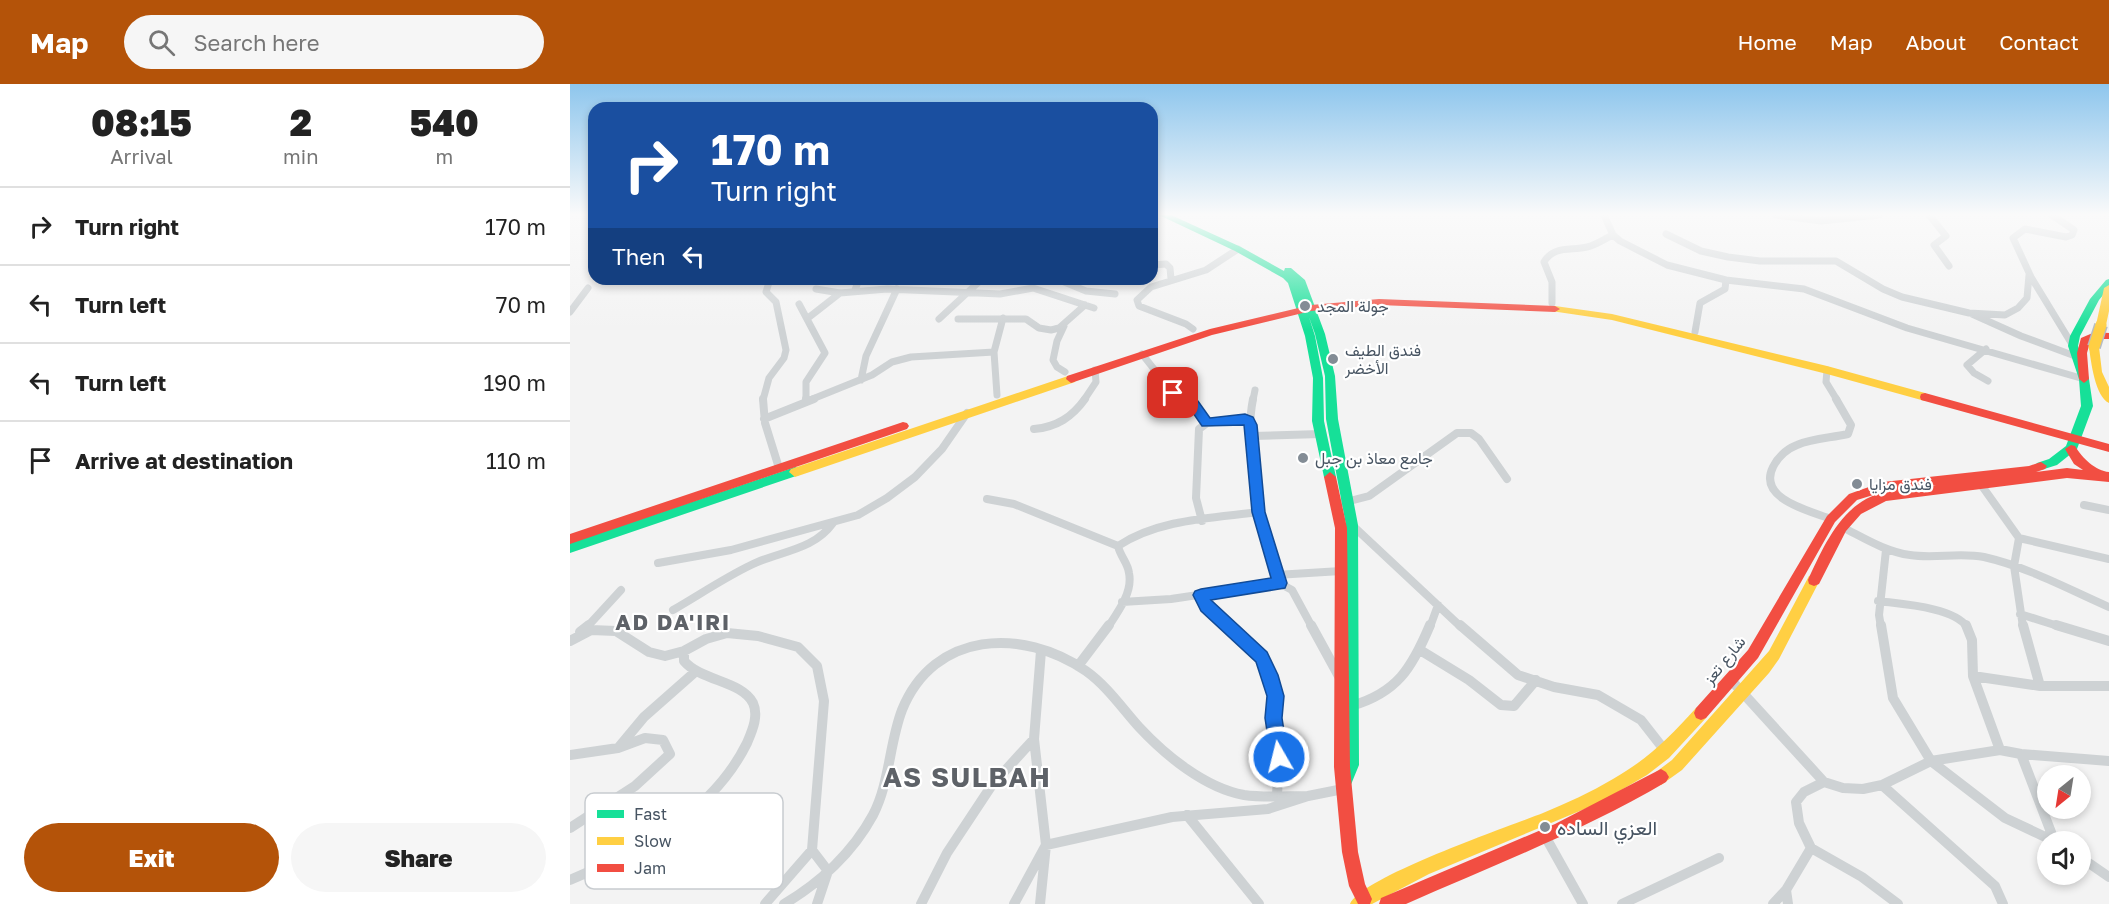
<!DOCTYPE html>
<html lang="en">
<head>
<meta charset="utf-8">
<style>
	:root { --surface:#fff; --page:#f6f6f6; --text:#222; --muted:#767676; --line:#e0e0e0; --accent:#b45309 }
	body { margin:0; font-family:"Golos Text",Vazirmatn,sans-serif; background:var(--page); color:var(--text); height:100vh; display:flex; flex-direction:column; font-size:22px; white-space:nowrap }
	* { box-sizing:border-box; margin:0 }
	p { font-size:20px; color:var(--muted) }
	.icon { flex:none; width:33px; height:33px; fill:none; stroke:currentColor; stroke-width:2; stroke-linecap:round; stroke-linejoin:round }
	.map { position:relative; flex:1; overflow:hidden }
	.side { display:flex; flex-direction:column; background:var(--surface); width:570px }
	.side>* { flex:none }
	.top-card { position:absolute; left:18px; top:18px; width:570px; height:183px; border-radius:18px; box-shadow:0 3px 9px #0003; background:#1a4fa0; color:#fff; overflow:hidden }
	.needle { width:39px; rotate:210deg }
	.fabs { position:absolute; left:1467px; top:681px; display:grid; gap:12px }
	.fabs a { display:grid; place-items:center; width:54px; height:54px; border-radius:50%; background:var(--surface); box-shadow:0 3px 9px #0003; font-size:30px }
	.pin { position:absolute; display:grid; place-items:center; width:51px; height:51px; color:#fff; margin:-26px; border-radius:12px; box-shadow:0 3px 9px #0006 }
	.me { position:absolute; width:66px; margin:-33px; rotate:352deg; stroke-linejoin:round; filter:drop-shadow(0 0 4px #0008) }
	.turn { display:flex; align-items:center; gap:21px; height:126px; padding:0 24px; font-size:27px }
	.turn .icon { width:78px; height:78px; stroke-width:2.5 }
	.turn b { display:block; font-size:42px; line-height:51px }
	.then { display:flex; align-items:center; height:57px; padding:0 24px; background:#0003; gap:12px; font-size:22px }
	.eta { display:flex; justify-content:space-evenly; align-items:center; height:102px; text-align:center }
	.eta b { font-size:36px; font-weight:800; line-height:42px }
	.cta { display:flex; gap:12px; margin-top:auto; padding:12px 24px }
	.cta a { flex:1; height:69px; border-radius:36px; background:var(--accent); color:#fff; font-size:24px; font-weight:800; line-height:69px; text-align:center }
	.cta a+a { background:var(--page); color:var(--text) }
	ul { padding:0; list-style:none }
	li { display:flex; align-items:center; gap:18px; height:78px; padding:0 24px; border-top:2px solid var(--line) }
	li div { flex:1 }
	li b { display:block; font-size:22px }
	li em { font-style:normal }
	header { display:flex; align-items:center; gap:36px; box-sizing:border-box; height:84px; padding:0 30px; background:var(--accent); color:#fff }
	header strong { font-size:28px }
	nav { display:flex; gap:33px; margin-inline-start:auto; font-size:21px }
	.search { width:420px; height:54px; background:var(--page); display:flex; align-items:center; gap:15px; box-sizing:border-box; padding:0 21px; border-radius:33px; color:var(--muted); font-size:22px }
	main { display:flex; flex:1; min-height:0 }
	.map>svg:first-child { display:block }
</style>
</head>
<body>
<header>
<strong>Map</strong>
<div class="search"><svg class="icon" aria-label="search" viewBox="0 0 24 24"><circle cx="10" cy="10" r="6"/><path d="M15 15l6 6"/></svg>Search here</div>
<nav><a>Home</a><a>Map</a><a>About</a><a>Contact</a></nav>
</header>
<main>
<section class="side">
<div class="eta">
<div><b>08:15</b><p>Arrival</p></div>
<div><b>2</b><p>min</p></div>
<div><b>540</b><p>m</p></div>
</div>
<ul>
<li><svg class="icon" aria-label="right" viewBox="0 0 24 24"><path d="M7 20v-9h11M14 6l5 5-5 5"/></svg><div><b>Turn right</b></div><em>170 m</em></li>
<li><svg class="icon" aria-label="left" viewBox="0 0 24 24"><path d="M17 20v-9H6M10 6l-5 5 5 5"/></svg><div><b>Turn left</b></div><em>70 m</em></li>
<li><svg class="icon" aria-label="left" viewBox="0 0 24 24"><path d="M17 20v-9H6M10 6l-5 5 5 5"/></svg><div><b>Turn left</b></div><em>190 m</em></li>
<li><svg class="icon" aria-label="arrive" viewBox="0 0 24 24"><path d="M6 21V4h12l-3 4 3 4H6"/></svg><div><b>Arrive at destination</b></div><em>110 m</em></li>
</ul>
<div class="cta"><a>Exit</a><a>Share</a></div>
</section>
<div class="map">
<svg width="1539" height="820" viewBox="0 0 1539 820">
	<rect width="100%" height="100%" fill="#f3f3f3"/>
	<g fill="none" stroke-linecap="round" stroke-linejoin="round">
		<!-- street-far2 -->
		<path stroke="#ced2d4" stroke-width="7" d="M1034,131l9,20 7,6 47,24 59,15 78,9 103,39 177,51
			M1206,131l45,6 58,-6
			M1359,131l17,21 -12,9 15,21
			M1482,131l22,15 -2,5 -6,2 -41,-8 -12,9 18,39 42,69
			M1096,150l35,17 27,6 32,4h76l47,28 19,8 67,16 36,2 13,-7 9,-10 2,-23
			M582,181l14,-1 4,4 1,11
			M487,195l29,12 29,3
			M246,205l24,4 47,-4 113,5 33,-6 61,20
			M285,206l4,-11
			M982,219v-21l-8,-20c10,-17 27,-11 43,-15 9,-2 17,-8 26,-12
			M229,220l26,49 -19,29v18
			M0,228l18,-24
			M1402,230l49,22 54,20
			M238,234l32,-25
			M369,235l43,-40
			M388,235h68l13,9 12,2 8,-2 26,-23
			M494,242l-7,15 -4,19 4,7 8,5
			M623,245l-7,-5 -47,-18 -2,-6 14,-13 55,-17 32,-21
			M1125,248l5,-29 25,-14 1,-9
			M1416,265l-19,16 7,8 14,8
			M572,270l31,39 14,7
			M1257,286l-1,12 11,18
			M291,296l5,-24 31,-67
			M427,311l-3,-43 9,-34
			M193,316l6,-22 15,-20 2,-8 -10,-48 -10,-10 4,-13
			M240,316l62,-25 20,-13 19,-5 83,-5
			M514,316l12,-18 -1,-12
			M683,316l2,-10"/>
		<!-- street-far1 -->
		<path stroke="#ced2d4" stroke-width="8" d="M193,315l2,24 14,45
			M236,315v3
			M614,315l10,5 13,19
			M683,315c-11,55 11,130 26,184
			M194,335l50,-20
			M464,345c23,-2 38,-12 51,-30
			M682,352l69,-2
			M1412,402l37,52 -5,28 9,61
			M417,415l27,5 104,42
			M772,419l27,-7 88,-63h14l8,6 28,40
			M1514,421l25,5
			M1261,435c-21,-8 -74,-20 -58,-52 5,-10 14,-18 24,-22 16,-7 34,-7 51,-11l3,-9 -15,-26
			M632,437l-6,-23 3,-69 8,-6 38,-5 4,2
			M782,441l109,102
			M1272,443c22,11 44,25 68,28 25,4 49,-3 74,2 44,10 84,32 125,50
			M1449,454l90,21
			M548,462c40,-27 95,-28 141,-34
			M88,479l73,-13 127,-35 29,-17 28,-21 27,-28 25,-36
			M706,491l65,-4
			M631,511l5,11 22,21
			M1308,517c22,3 76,6 89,26
			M552,518l49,-3 108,-16 13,7 20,37
			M103,526c26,-15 51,-32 78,-45 28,-14 62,-14 82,-42
			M1450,530l41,13
			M17,543l34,-37
			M538,543c10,-15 25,-35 21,-54 -1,-10 -9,-17 -11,-27
			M860,543l8,-22
			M1311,543l-2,-12 7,-65"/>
		<!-- street -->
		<path stroke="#ced2d4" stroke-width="10" d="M657,541l34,32 9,18 5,21 -2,22 6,39 -2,38
			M741,541l29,53
			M890,541l58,50 36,12 44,8 43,25 25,32
			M1311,541l12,73 38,63 74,57 51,24
			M1396,541l6,15 1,36
			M1453,541l17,61
			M1486,541l53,16
			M10,548l9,-7
			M0,557l21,-11 25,1 33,21 16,4 19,-5 22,-12 21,-6 31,3 40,11 19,19 7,35 -12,149 16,21 -11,33
			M850,566l49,30 32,25 13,1 22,-26
			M508,582l31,-41
			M1161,596l93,102 19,6 20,1 19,-4 49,-24 69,-11 21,4 88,7
			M781,622c46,-13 61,-38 79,-81
			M49,663l25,-30 51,-45
			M1430,666l-27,-74 67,10h69
			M1451,670l33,86
			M0,671l48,-7 27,-10 18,2 7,14 -35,32 -65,42
			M1312,701l113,101 8,18
			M617,731l72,89
			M975,752l38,68
			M1241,764l51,29 36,27
			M1510,773l29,20
			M0,796c70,-30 142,-66 177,-137 5,-12 12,-27 6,-40 -11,-22 -52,-22 -69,-42v-10
			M1216,806l2,14
			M195,820l47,-54
			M214,820c36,-21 69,-52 89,-89 17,-33 16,-71 29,-105 32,-79 120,-83 184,-39 21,15 36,37 53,56 26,28 66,61 105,68 21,3 43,1 64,1
			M351,820l26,-51 45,-68 42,-46
			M444,820l32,-59 126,-28 96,-8 40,-13 35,-7
			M470,820l6,-59 -12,-106 7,-88
			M1052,820l97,-46
			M1203,820l13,-14 25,-42 -12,-25 -3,-21 8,-10 20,-10"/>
		<!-- fast -->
		<path fill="#16e098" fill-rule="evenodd" d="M589,131h12l70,32 43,24 1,-3h6l14,12 20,54 10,42 3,43 20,106 1,240 -9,22 -5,3 -5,-3 -3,-5 6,-17 3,-240 -20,-106 -1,-43 -10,-42 -6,-17 6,19 8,42 1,43 12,56 -6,5 -6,-5 -12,-56 1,-43 -8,-42 -17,-53 -5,-5 -48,-27z
			M1539,195v9l-10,12 -19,36 -2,10 11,33 4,27 -16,43 -20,16 -16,5 -4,-1 -2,-3 2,-3 12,-4 17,-13 15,-40 -2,-27 -11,-33 2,-10 20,-37 16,-19z
			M225,383l4,2 2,3 -2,3 -229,78v-10z"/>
		<!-- slow -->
		<path fill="#ffcf43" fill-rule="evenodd" d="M1539,201v26l-3,14 -5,3 -5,-3 8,-37z
			M985,222l57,8 215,52 98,27 5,4 -5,4 -98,-27 -215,-54 -61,-9v-4z
			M1524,259l5,4 3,25 7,15v16c-14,-7 -18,-41 -20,-56z
			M501,291l5,4 -1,3 -280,95 -6,-5 2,-3z
			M1244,490l5,2 1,4 -41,79 -10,14 -87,97 -21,15 -5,-3 -3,-5 3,-5 16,-12 97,-109 40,-75z
			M1131,622l5,2 2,5 -2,5 -37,40 -22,17 -48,28 -170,71 -57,30h-22c11,-27 160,-78 193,-91 24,-10 48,-21 70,-34 35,-20 56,-41 83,-71z"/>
		<!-- jam -->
		<path fill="#f24e42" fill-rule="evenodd" d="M809,215l176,7 5,3 -5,3 -176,-7 -68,6 -99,24 -141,48 -5,-4 1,-3 143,-47 101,-24z
			M1525,248l14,1v6h-13l-6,3 -3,11 2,26 -5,4 -5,-4 -2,-26 4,-15z
			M1355,309l184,51v8l-188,-52 -1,-3 1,-3z
			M333,338l4,1 2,3 -2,3 -337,115v-10z
			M1501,361l4,1c7,12 21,25 34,26v10l-42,-4 -181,23 -25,13 -15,17 -27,53 -5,2 -5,-2 -1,-4c16,-35 35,-79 77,-88 17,-3 34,-4 51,-7l-53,7 -26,8 -22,22 -77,136 -52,60 -5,2 -5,-2 -2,-5 2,-5 52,-58 79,-134 22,-22 34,-12 146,-16 12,-4 6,4 -2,3 -9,3 31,-4 16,2 -9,-6 -9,-15z
			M760,388l6,5 11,51 3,239 8,85 7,32 7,15 -2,5h-12l-9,-18 -7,-34 -8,-85 1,-239 -11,-51z
			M1091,685l5,3 3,5 -3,5c-83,49 -172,83 -260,122h-27l2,-6 174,-74z"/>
		<defs>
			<path id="slow-bridge" d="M1524,263l7,-22"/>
		</defs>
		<!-- slow-bridge casing -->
		<use href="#slow-bridge" stroke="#b6bcc3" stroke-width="14" stroke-linecap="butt"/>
		<!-- slow-bridge -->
		<use href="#slow-bridge" stroke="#ffcf43" stroke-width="11"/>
	</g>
	<!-- sky -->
	<linearGradient id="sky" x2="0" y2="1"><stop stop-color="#8ec6ed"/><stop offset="0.53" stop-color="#fafafa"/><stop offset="1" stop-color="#fafafa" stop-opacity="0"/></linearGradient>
	<rect width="1539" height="246" fill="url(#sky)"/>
	<!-- route -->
	<path fill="#1a73e8" stroke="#114b97" stroke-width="1.5" d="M603,305l25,12 12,17 35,-4 8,3 4,8 8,87 22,71 -2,5 -6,1 -68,11 56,52 11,23 6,21 -2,22 6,39 -3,5 -6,3 -6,-3 -2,-5 -6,-39 2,-22 -11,-34 -55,-51 -8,-16 2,-4 6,-2 70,-11 -19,-66 -8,-87 -42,1 -13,-19 -21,-11 -1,-3z"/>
	<!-- markers -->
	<g fill="#838c95" stroke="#fff" stroke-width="2">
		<circle cx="735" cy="222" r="6"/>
		<circle cx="763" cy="275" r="6"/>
		<circle cx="733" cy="374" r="6"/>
		<circle cx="1287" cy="400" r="6"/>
		<circle cx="975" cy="743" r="6"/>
	</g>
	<g text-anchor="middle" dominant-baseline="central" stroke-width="4.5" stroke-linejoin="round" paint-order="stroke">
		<!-- poi labels -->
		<g font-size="16" fill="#475462" stroke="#fff" text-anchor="start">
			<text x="747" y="222">جولة المجد</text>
			<text x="775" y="266">فندق الطيف<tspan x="775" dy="18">الأخضر</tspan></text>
			<text x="745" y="374">جامع معاذ بن جبل</text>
			<text x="1299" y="400">فندق مزايا</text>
		</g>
		<!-- street labels -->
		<g font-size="16" fill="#475462" stroke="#fff">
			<text transform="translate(1154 576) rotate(-51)">شارع تعز</text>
		</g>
		<!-- near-poi labels -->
		<g font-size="20" fill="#475462" stroke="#fff" text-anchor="start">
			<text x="987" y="743">العزي الساده</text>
		</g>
		<!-- district labels -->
		<g font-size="22" font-weight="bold" letter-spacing="1.5" fill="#5e6268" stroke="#fff">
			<text x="103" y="537">AD DA'IRI</text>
		</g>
		<!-- near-district labels -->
		<g font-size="27" font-weight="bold" letter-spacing="1.5" fill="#5e6268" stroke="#fff">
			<text x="397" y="693">AS SULBAH</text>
		</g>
	</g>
	<!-- legend -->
	<rect x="15" y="709" width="198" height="96" rx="9" fill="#fff" stroke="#c8ccd0" stroke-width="1.5"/>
	<rect x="27" y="726" width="27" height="8" fill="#16e098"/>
	<rect x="27" y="753" width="27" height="8" fill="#ffcf43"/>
	<rect x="27" y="780" width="27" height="8" fill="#f24e42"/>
	<g font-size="16" fill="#475462">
		<text x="64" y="736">Fast</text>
		<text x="64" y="763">Slow</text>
		<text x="64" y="790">Jam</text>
	</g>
</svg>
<div class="fabs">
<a><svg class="needle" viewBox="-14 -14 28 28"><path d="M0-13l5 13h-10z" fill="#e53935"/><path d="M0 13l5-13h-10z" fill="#767676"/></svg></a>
<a><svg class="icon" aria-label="sound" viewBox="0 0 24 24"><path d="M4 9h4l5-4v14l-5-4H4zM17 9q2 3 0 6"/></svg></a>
</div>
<div class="pin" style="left:603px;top:309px;background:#d93025"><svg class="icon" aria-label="arrive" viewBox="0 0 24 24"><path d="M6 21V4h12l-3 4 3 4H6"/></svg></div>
<svg class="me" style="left:709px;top:673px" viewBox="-20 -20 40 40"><circle r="17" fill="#1a73e8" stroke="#fff" stroke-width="3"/><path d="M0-11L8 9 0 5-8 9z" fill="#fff"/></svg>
<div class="top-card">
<div class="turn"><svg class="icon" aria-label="right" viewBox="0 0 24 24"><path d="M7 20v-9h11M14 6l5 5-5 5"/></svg><div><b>170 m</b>Turn right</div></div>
<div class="then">Then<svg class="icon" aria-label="left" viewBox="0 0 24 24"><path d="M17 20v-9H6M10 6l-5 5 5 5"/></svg></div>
</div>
</div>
</main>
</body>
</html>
